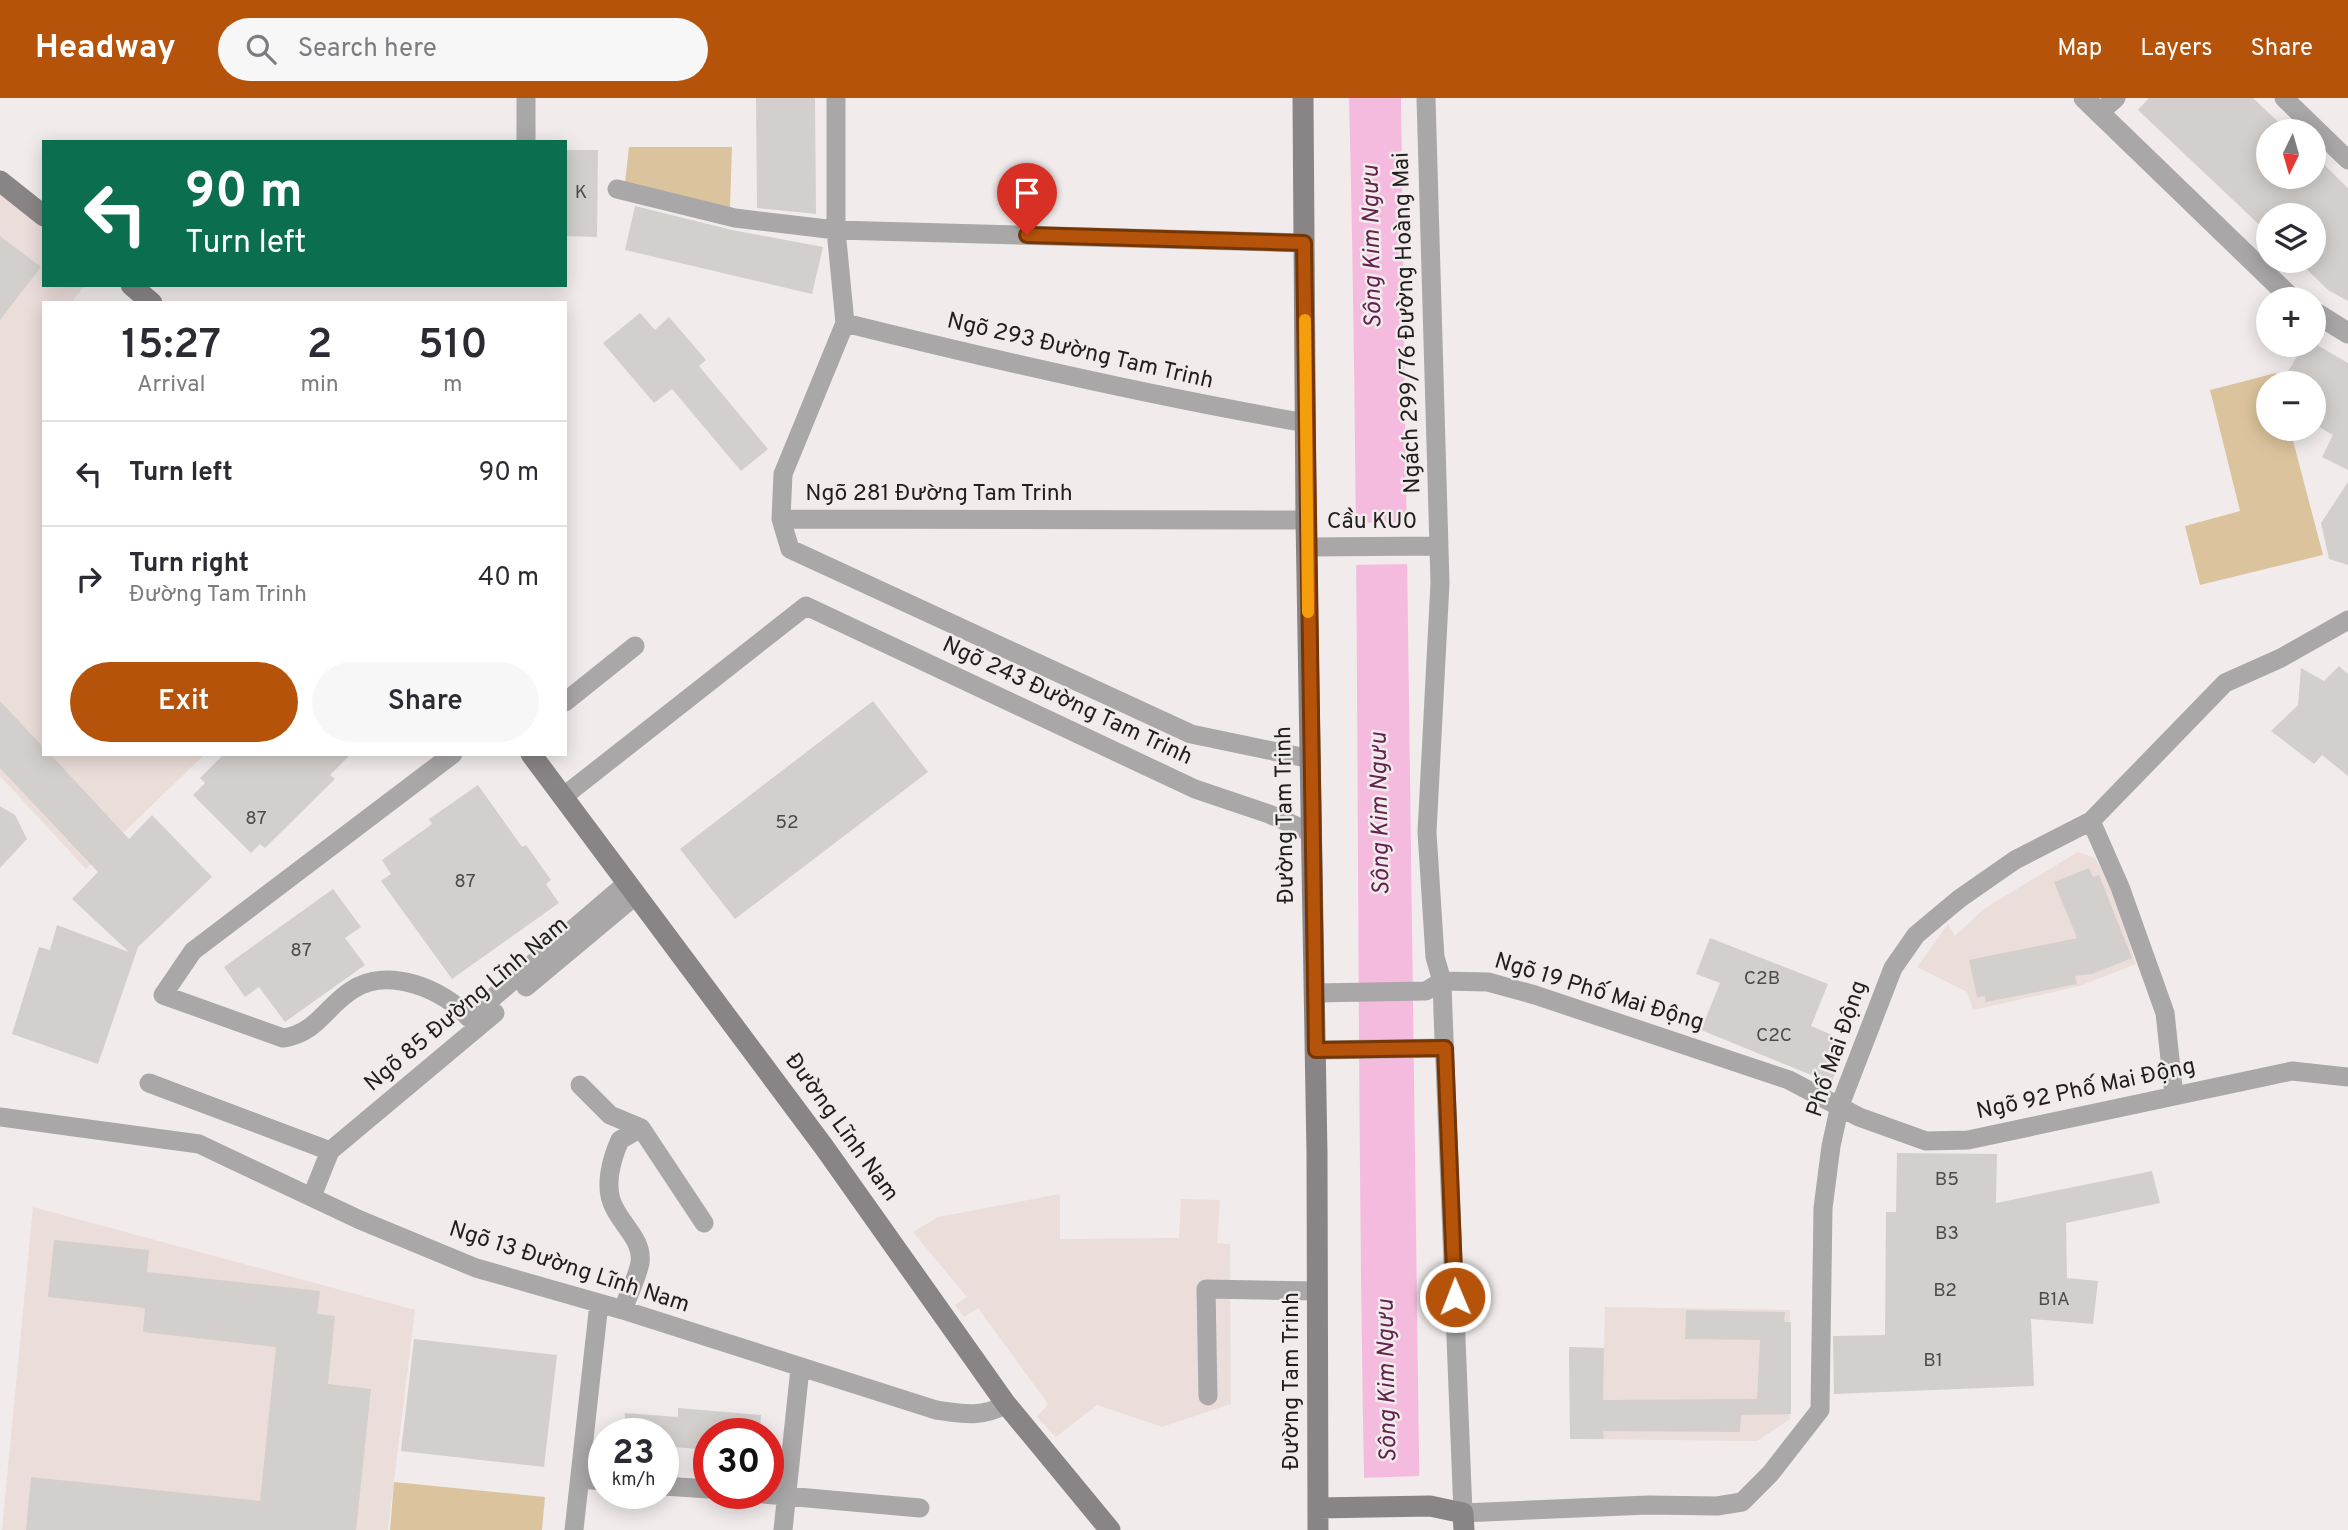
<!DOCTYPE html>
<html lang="en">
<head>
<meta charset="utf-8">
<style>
	:root { --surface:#fff; --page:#f7f7f7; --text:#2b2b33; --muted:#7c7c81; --line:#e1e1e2; --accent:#b45309 }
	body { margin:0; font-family:Overpass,sans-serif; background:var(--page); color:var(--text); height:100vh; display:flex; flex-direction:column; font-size:26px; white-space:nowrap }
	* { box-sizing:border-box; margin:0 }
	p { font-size:23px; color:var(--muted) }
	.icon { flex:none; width:38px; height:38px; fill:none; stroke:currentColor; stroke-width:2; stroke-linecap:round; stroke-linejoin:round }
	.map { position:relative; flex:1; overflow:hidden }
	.drawer { position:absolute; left:42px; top:203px; width:525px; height:455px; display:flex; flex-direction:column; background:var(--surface); border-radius:0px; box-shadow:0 4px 18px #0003 }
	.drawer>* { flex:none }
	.guide { position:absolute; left:42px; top:42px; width:525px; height:147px; border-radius:0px; box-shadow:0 4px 18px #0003; background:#0b6e4f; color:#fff; overflow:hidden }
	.needle { width:46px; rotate:185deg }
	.tools { position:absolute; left:2256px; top:21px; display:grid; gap:14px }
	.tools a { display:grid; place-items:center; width:70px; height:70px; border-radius:50%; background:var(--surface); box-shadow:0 4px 18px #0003; font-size:35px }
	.speed { position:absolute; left:588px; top:1320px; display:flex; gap:14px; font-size:35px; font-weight:700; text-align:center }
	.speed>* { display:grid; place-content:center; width:91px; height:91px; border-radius:50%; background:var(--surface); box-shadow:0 4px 18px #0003; line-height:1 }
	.speed small { font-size:18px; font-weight:400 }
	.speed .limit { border:10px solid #d22; background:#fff; color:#111 }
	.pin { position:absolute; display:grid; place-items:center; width:60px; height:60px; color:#fff; margin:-72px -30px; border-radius:50% 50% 50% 0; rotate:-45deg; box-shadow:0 0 7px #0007 }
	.pin .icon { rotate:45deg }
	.me { position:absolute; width:77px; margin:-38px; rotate:359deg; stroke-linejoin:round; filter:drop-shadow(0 0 5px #0008) }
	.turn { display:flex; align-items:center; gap:24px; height:147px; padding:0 28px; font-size:32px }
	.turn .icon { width:91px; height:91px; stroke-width:2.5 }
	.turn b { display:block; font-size:49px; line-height:60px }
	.eta { display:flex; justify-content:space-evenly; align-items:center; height:119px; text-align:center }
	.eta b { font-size:42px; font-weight:600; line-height:49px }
	.button { display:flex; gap:14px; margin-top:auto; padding:14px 28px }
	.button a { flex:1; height:80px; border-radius:42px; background:var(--accent); color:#fff; font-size:28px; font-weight:600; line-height:80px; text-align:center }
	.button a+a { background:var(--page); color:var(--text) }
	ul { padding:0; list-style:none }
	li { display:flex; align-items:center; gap:21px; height:105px; padding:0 28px; border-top:2px solid var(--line) }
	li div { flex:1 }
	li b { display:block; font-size:26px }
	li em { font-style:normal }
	header { display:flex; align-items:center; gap:42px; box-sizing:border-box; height:98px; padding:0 35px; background:var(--accent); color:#fff }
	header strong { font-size:33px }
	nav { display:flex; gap:38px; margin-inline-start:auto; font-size:24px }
	.search { width:490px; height:63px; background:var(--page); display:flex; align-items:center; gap:18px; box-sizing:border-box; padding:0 24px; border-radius:38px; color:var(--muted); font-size:26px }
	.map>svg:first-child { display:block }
</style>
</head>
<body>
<header>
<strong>Headway</strong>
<div class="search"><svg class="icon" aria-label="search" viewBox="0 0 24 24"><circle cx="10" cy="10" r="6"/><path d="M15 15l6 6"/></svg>Search here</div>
<nav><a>Map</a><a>Layers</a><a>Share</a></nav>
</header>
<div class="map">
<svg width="2348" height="1432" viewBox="0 0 2348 1432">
	<rect width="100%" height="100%" fill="#f1eceb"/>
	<!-- built -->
	<path fill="#ebddda" d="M0,91l44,35v61h41l-14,18h-27v451h161l-119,115 -86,-93z
		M2078,754l17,6 16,28 25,78 -56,22 -107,24 -6,-18 -50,-25 31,-43 7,12 30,-28z
		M1060,1096v45l119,-1 2,-39 39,1 -3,43 13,1 1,160 -69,23 -65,-22 -41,32 -19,-20 11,-13 -70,-96 -14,9 -9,-12 12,-8 -54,-65 25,-15z
		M33,1109l382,103 -27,220h-386z
		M1605,1209l185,3v109l-33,22 -187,-2 -1,-92 35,1z"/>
	<!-- green -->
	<path fill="#dbc49d" d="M629,49h103l-2,61 -105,-25z
		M2276,275l2,10h-10v46h22l33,126 -123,30 -15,-59 55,-15 -30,-121z
		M394,1384l151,15 -3,33h-152z"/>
	<!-- water -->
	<path fill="#f5bbde" d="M1349,0h52l19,1432h-55c-10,-477 -4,-955 -16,-1432z"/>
	<!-- pier -->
	<path fill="#f1eceb" d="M1409,424l1,42 -58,1v-42z
		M1422,1378l1,54h-61l-1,-52z"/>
	<!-- building -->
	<path fill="#d3cfcc" d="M756,0h59l1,116 -59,-6z
		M2149,0h104l35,33h-20v46h46v-22l34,33v113l-20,-11 -30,-29h16v-46h-46v18l-130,-123z
		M565,52h33l-1,87 -32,-1z
		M635,108l97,24 91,17 -11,47 -187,-44z
		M0,138l41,31 -41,53z
		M640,215l15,17 14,-13 37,43 -7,6 69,83 -27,22 -69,-82 -18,14 -51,-60z
		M2304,247h13l31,18v107l-26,-13 11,-22 -14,-8 3,-5 -8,-4v-35h-33z
		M2348,384v83l-19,-6 -8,-36z
		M2339,568l9,8v102l-26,-21 -8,9 -43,-33 27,-26 3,-37 23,13z
		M0,603l44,47v6h6l79,85 23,-24 60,62 -74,70 -40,117 -86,-30 27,-87 11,3 7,-25 72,27 -57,-53 26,-27 -98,-104z
		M873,603l55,71 -193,147 -55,-70z
		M224,656h127l-21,21 5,4 -70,69 -5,-4 -9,9 -58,-58 12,-12 -5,-5z
		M478,687l44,62 4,-2 25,35 -5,4 13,19 -107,76 -71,-98 10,-7 -9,-14 50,-36 -3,-5z
		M0,708l15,9 12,24 -27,29z
		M2089,770l4,9 6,-2 33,83 -40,16 -17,2 2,8 -91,18 -1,-6 -8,1 -8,-37 108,-22 -23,-56z
		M333,791l28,38 -16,11 20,27 -80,57 -26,-35 -14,10 -21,-30z
		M1710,840l118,46 -17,42 37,16 -17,41 -130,-53 19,-47 -24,-9z
		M1897,1055l100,1 -1,49 156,-32 8,32 -94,20 1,55 31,3 -5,43 -62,-5 3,67 -200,8 -1,-58 52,-1 1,-123h10z
		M54,1142l95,10 -2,22 173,19 -3,23 18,2 -7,68 43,5 -15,141h-330l5,-53 229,24 16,-154 -133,-15 2,-24 -97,-11z
		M1686,1212l99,2 -1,10h7v92l-50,1 -1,17 -137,-1 1,8h-34l-1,-92 35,1 -1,52 154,-1 3,-59 -75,-1z
		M414,1241l143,16 -13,112 -143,-16z
		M678,1310l83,7 -1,18h-51v17l-46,-4v-13h-39l1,-20 53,4z"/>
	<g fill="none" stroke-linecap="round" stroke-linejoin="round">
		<!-- minor -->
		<path stroke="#a9a7a7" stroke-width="19" d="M836,0v132l9,93 -62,151 -2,45 9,30 401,185 120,25
			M1426,0l14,485 -13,249 8,125 7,24 1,32 20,500 185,-8 69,1 25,-4 28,-28 50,-64 3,-202 8,-62 9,-41 53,-137 23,-33 43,-36 56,-39 76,-39 134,-138 56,-25 67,-38
			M2284,0l64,62
			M2100,14l16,-14
			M526,44v-44
			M617,91l118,29 101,12 468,13
			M845,225c153,38 305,73 461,100
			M781,421l525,1
			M1307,449l131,-1
			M565,604l70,-56
			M453,656l-260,197 -30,44 120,43c34,-5 42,-31 69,-48 35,-24 92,-1 117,28l158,-135
			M564,698l242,-190 389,183 74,25 43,19
			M2091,723l29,66 45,126 9,83
			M526,889l109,-91
			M1315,895l111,-2 16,-10 46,1 47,13 254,85 70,37 67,24 42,-1 324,-69 56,6
			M1316,952l129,-2
			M149,985l181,68
			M580,987l30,30 31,13
			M0,1019l199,27 161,76 116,48 147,42 313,100c27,4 47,8 70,-6
			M312,1098l18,-45 165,-138
			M623,1212c5,-15 14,-32 17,-47 3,-22 -16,-36 -25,-54 -12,-20 -4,-49 5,-69l21,-12 63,95
			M1208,1298l-2,-107 112,2
			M580,1381l24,2
			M663,1388l46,3
			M752,1395l168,15
			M574,1432l25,-227
			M783,1432l17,-162"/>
		<!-- tertiary -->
		<path stroke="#a9a7a7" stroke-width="21" d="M2084,0l208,201
			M2314,214l34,21"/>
		<!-- secondary -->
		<path stroke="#898586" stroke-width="21" d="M1303,0l3,422 11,634 1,376
			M0,83l44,35
			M131,187l21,18
			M531,656l293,393 182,257 104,126
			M1318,1410l112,-2 33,7 1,17"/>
	</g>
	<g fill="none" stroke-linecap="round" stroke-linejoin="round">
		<defs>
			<path id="route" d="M1027,137l277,8 12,807 129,-2 10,249"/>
		</defs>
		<!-- route casing -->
		<use href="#route" stroke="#753606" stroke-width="18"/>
		<!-- route -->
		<use href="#route" stroke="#b45309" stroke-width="12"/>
		<!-- slow -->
		<path stroke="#f59e0b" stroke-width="12" d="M1305,222l3,292"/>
	</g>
	<g text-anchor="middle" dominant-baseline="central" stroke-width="5" stroke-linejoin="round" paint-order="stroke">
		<!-- number labels -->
		<g font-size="19" fill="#4d4a4a">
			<text x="581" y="95">K</text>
			<text x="256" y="721">87</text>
			<text x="787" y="725">52</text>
			<text x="465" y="784">87</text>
			<text x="301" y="853">87</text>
			<text x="1762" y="881">C2B</text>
			<text x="1774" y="938">C2C</text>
			<text x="1947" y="1082">B5</text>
			<text x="1947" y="1136">B3</text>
			<text x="1945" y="1193">B2</text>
			<text x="2054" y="1202">B1A</text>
			<text x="1933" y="1263">B1</text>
		</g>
		<!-- street labels -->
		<g font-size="23" fill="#201e1e" stroke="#f1eceb">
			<text transform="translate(1408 225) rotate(-92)">Ngách 299/76 Đường Hoàng Mai</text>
			<text transform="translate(1080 254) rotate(13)">Ngõ 293 Đường Tam Trinh</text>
			<text x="939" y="396">Ngõ 281 Đường Tam Trinh</text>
			<text x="1372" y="424">Cầu KU0</text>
			<text transform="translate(1067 604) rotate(25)">Ngõ 243 Đường Tam Trinh</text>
			<text transform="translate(1286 717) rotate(-91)">Đường Tam Trinh</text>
			<text transform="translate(1599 895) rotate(17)">Ngõ 19 Phố Mai Động</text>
			<text transform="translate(467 907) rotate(-40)">Ngõ 85 Đường Lĩnh Nam</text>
			<text transform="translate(1838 951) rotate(-71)">Phố Mai Động</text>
			<text transform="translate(2086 992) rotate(-12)">Ngõ 92 Phố Mai Động</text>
			<text transform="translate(841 1030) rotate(54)">Đường Lĩnh Nam</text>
			<text transform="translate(569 1170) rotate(18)">Ngõ 13 Đường Lĩnh Nam</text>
			<text transform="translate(1292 1283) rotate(-90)">Đường Tam Trinh</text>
		</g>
		<!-- water labels -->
		<g font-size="24" font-style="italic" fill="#64224f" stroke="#f1eceb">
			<text transform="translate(1373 149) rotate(-91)">Sông Kim Ngưu</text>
			<text transform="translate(1381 716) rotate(-91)">Sông Kim Ngưu</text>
			<text transform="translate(1388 1283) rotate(-91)">Sông Kim Ngưu</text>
		</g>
	</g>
</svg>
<div class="tools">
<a><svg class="needle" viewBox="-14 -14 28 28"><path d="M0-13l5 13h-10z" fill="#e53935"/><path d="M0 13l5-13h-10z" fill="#7c7c81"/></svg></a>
<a><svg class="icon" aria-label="layers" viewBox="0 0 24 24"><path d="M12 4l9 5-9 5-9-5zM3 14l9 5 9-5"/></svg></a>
<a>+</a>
<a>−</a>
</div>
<div class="speed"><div>23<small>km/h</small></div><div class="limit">30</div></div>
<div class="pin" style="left:1027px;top:137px;background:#d93025"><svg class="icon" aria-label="arrive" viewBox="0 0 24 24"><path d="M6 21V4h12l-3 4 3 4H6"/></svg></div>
<svg class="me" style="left:1455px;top:1199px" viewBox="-20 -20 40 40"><circle r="17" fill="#b45309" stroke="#fff" stroke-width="3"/><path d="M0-11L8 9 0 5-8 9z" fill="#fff"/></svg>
<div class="guide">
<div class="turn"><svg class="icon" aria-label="left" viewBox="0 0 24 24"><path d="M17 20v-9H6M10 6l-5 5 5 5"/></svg><div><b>90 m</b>Turn left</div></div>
</div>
<section class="drawer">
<div class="eta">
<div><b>15:27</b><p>Arrival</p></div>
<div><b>2</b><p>min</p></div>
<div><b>510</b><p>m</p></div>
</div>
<ul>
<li><svg class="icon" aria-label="left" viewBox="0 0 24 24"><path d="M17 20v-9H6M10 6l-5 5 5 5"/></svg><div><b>Turn left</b></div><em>90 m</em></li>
<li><svg class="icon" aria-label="right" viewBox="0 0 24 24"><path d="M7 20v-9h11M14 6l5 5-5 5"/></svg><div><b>Turn right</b><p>Đường Tam Trinh</p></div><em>40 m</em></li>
</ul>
<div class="button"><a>Exit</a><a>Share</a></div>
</section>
</div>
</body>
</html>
